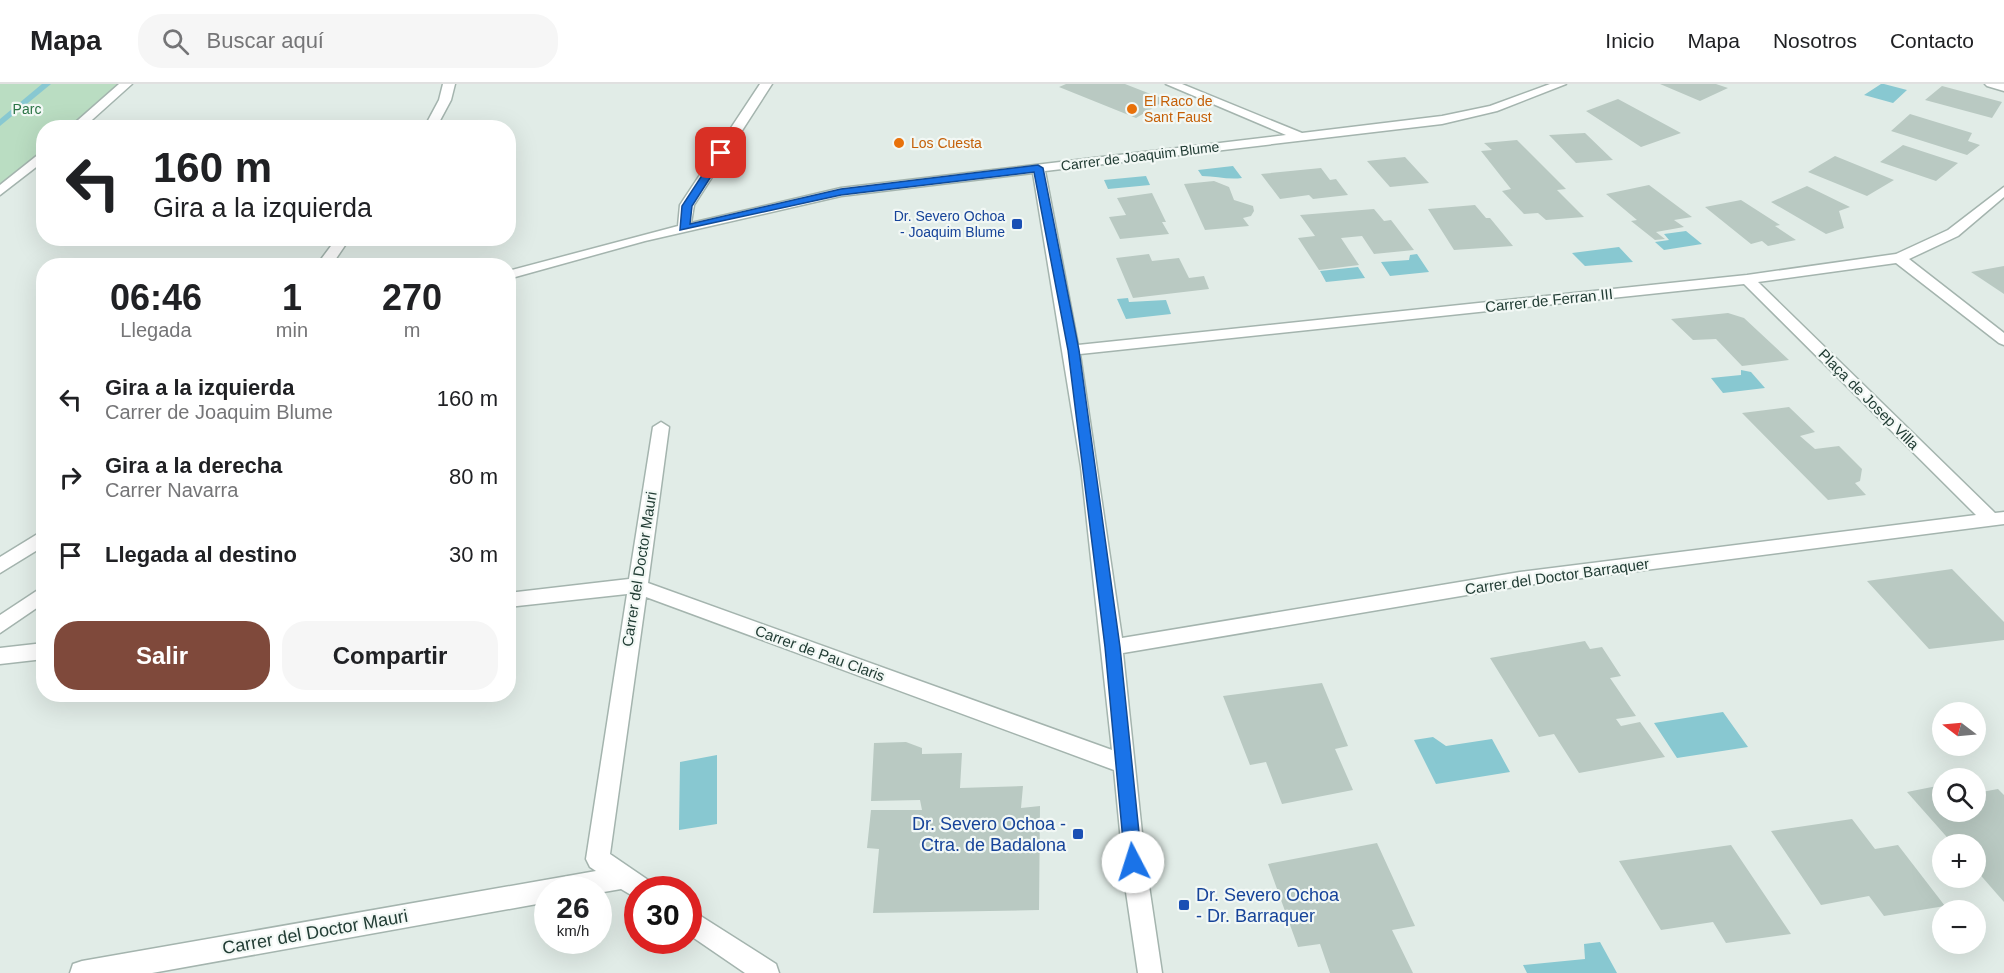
<!DOCTYPE html>
<html lang="es">
<head>
<meta charset="utf-8">
<style>
	:root { --surface:#fff; --page:#f6f6f6; --text:#202124; --muted:#757577; --line:#e0e0e0; --accent:#7f493b }
	body { margin:0; font-family:Helvetica,sans-serif; background:var(--page); color:var(--text); height:100vh; display:flex; flex-direction:column; font-size:22px; white-space:nowrap }
	* { box-sizing:border-box; margin:0 }
	p { font-size:20px; color:var(--muted) }
	.icon { flex:none; width:33px; height:33px; fill:none; stroke:currentColor; stroke-width:2; stroke-linecap:round; stroke-linejoin:round }
	.map { position:relative; flex:1; overflow:hidden }
	.side { position:absolute; left:36px; top:174px; width:480px; height:444px; display:flex; flex-direction:column; background:var(--surface); border-radius:24px; box-shadow:0 6px 24px #0002 }
	.side>* { flex:none }
	.banner { position:absolute; left:36px; top:36px; width:480px; height:126px; border-radius:24px; box-shadow:0 6px 24px #0002; background:#fff; color:var(--text); overflow:hidden }
	.needle { width:39px; rotate:286deg }
	.buttons { position:absolute; left:1932px; top:618px; display:grid; gap:12px }
	.buttons a { display:grid; place-items:center; width:54px; height:54px; border-radius:50%; background:var(--surface); box-shadow:0 6px 24px #0002; font-size:30px }
	.speed { position:absolute; left:534px; top:792px; display:flex; gap:12px; font-size:30px; font-weight:700; text-align:center }
	.speed>* { display:grid; place-content:center; width:78px; height:78px; border-radius:50%; background:var(--surface); box-shadow:0 6px 24px #0002; line-height:1 }
	.speed small { font-size:15px; font-weight:400 }
	.speed .limit { border:9px solid #d22; background:#fff; color:#111 }
	.pin { position:absolute; display:grid; place-items:center; width:51px; height:51px; color:#fff; margin:-26px; border-radius:12px; box-shadow:0 3px 9px #0006 }
	.me { position:absolute; width:66px; margin:-33px; rotate:355deg; stroke-linejoin:round; filter:drop-shadow(0 0 4px #0008) }
	.turn { display:flex; align-items:center; gap:21px; height:126px; padding:0 18px; font-size:27px }
	.turn .icon { width:78px; height:78px; stroke-width:2.5 }
	.turn b { display:block; font-size:42px; line-height:51px }
	.eta { display:flex; justify-content:space-evenly; align-items:center; height:102px; text-align:center }
	.eta b { font-size:36px; font-weight:700; line-height:42px }
	.primary-button { display:flex; gap:12px; margin-top:auto; padding:12px 18px }
	.primary-button a { flex:1; height:69px; border-radius:24px; background:var(--accent); color:#fff; font-size:24px; font-weight:700; line-height:69px; text-align:center }
	.primary-button a+a { background:var(--page); color:var(--text) }
	ul { padding:0; list-style:none }
	li { display:flex; align-items:center; gap:18px; height:78px; padding:0 18px }
	li div { flex:1 }
	li b { display:block; font-size:22px }
	li em { font-style:normal }
	header { display:flex; align-items:center; gap:36px; box-sizing:border-box; height:84px; padding:0 30px; background:var(--surface); border-bottom:2px solid var(--line) }
	header strong { font-size:28px }
	nav { display:flex; gap:33px; margin-inline-start:auto; font-size:21px }
	.search { width:420px; height:54px; background:var(--page); display:flex; align-items:center; gap:15px; box-sizing:border-box; padding:0 21px; border-radius:24px; color:var(--muted); font-size:22px }
	.map>svg:first-child { display:block }
</style>
</head>
<body>
<header>
<strong>Mapa</strong>
<div class="search"><svg class="icon" aria-label="search" viewBox="0 0 24 24"><circle cx="10" cy="10" r="6"/><path d="M15 15l6 6"/></svg>Buscar aquí</div>
<nav><a>Inicio</a><a>Mapa</a><a>Nosotros</a><a>Contacto</a></nav>
</header>
<div class="map">
<svg width="2004" height="889" viewBox="0 0 2004 889">
	<rect width="100%" height="100%" fill="#e1ece7"/>
	<!-- green -->
	<path fill="#baddc2" d="M0,0h126l-51,43 -31,1 -1,26 -43,37z"/>
	<!-- water -->
	<path fill="#88c8d1" d="M1881,0h3l23,6 -14,13 -29,-8z
		M1233,82l9,12c-14,2 -26,-2 -40,-2l-4,-6z
		M1146,92l4,9 -42,4 -4,-9z
		M1686,147l16,13 -38,6 -9,-8 14,-2 -5,-6z
		M1619,163l14,15 -48,4 -13,-13z
		M1417,170l12,18 -39,4 -9,-14 28,-2 1,-5z
		M1358,183l7,11 -39,4 -6,-11z
		M1128,214l1,4 37,-2 5,14 -45,5 -9,-20z
		M1741,286l10,2 14,16 -42,5 -12,-15 30,-3z
		M1723,628l25,35 -71,11 -23,-35z
		M1433,653l13,9 46,-7 18,33 -74,12 -22,-44z
		M717,671v69l-38,6 1,-68z
		M1600,858l17,31h-90l-4,-8 62,-6 -1,-15z"/>
	<g fill="none" stroke-linecap="round" stroke-linejoin="round">
		<!-- stream -->
		<path fill="#88c8d1" fill-rule="evenodd" d="M42,0h9l-51,42v-7z"/>
	</g>
	<!-- building -->
	<path fill="#b9c9c2" d="M1066,0h59l41,16 -30,18 -77,-31z
		M1660,0h56l12,4 -28,13z
		M1942,2l60,16 -10,16 -67,-18z
		M1618,15l63,34 -40,14 -55,-36z
		M1910,30l62,19 -4,8 12,4 -13,10 -76,-24z
		M1585,49l28,27 -37,3 -27,-28z
		M1517,56l49,49 -9,1 27,27 -38,3 -8,-7 -14,1 -22,-23 9,-2 -30,-38 11,-1 -8,-7z
		M1903,61l55,18 -22,18 -56,-19z
		M1835,72l59,24 -27,16 -59,-24z
		M1405,73l24,26 -39,4 -23,-26z
		M1321,84l9,12 6,-1 12,16 -35,4 -4,-4 -29,4 -19,-25z
		M1214,97l15,6 5,13 19,6 1,5 -3,5 -8,2 6,8 -44,4 -21,-46z
		M1649,101l43,32 -18,3 10,7 -28,5 9,7 -10,1 -24,-19 6,-1 -31,-26z
		M1807,102l43,21 -11,4 5,17 -18,6 -55,-32z
		M1152,109l14,29h-4l7,12 -49,5 -11,-22 17,-2 -9,-17z
		M1741,116l39,25 -5,1 21,14 -28,6 -6,-5 -11,3 -46,-37z
		M1475,121l11,13h4l23,28 -59,4 -26,-41z
		M1374,125l10,12 7,-1 23,30 -40,4 -12,-18 -21,2 18,27 -40,5 -21,-32 17,-2 -15,-21z
		M1149,170l3,7 27,-3 10,20 15,-2 5,13 -76,9 -17,-40z
		M2004,182v28l-33,-22z
		M1728,229l16,5 45,42 -47,6 -26,-27 -23,1 -22,-21z
		M1789,323l26,25 -15,4 15,13 24,-3 23,23 -2,12 -5,2 11,12 -38,5 -86,-87z
		M1952,485l52,53v18l-75,9 -62,-68z
		M1585,557l5,8 12,-2 19,29 -11,2 26,38 -20,3 5,7 19,-4 25,35 -86,16 -25,-39 -15,3 -49,-79z
		M1322,599l26,63 -13,3 18,41 -71,14 -16,-42 -16,3 -27,-69z
		M906,658l16,6v6l40,-1 -2,35 63,-2 -2,22 19,-2 -1,104 -166,3 6,-64 -12,-1 4,-38h51l-2,-10 -49,1 3,-58z
		M1942,701v27h34v-19l22,-4 6,6v107l-28,-32v-26h-23l-46,-52z
		M1852,735l23,30 23,-4 47,61 -61,10 -15,-20 -48,9 -50,-74z
		M1377,759l38,83 -23,4 21,43h-83l-10,-29 -22,3 -30,-83z
		M1731,761l60,89 -65,9 -13,-21 -52,8 -42,-69z"/>
	<g fill="none" stroke-linecap="round" stroke-linejoin="round">
		<defs>
			<path id="street" d="M119,0h13l-49,44h-14z
				M443,0h12l-4,16 -15,28h-12l15,-28z
				M760,0h12l-78,121 -3,18 150,-35 445,-53 -120,-51h16l120,49 140,-17 48,-10 60,-22h16l-69,27 -55,13 -397,47 33,174 669,-70 149,-21 52,-24 56,-43v10l-46,39 -49,23 95,74v12l-5,-2 -103,-80 -138,19 237,231 9,-1v12l-484,62 -397,67 21,199 18,121h-24l-12,-81 -12,-122 -468,-173 -36,257 41,28 4,8h-17v9l-17,-10 -23,4v-3h-50v12l-396,71h-82l3,-9 9,-3 514,-90 -6,-4 -4,-8 41,-265 -119,13v-14l121,-14 24,-152 8,-5 8,5 -21,156 464,167 -31,-283 -48,-294 -192,23 -196,45 -137,38v-8l170,-45 2,-21zM1744,200l232,231 -456,57 -398,66 -42,-284z
				M1985,0h19v7l-17,-5z
				M44,66v11l-44,34v-10z
				M337,154h13l-19,28h-15z
				M44,446v16l-44,27v-16z
				M44,502v17l-44,30v-18z
				M44,559v16l-44,5v-16z
				M688,824l88,56 3,9h-34l-57,-39z"/>
		</defs>
		<!-- street casing -->
		<use href="#street" stroke="#a4b4ae" stroke-width="3"/>
		<!-- street -->
		<use href="#street" fill="#fff" fill-rule="evenodd"/>
	</g>
	<!-- route -->
	<path fill="#1a73e8" stroke="#114b97" stroke-width="1.5" d="M721,67l5,2 -34,53 -2,18 151,-35 197,-24 5,3 36,182 41,297 22,215 -2,5 -7,3 -6,-3 -2,-5 -20,-215 -37,-297 -34,-178 -193,23 -161,35 2,-24 36,-55z"/>
	<!-- markers -->
	<g fill="#e8710a" stroke="#f2f8f5" stroke-width="2">
		<circle cx="1132" cy="25" r="6"/>
		<circle cx="899" cy="59" r="6"/>
	</g>
	<g fill="#1a4fb4" stroke="#f2f8f5" stroke-width="2">
		<rect x="1011" y="134" width="12" height="12" rx="3"/>
		<rect x="1072" y="744" width="12" height="12" rx="3"/>
		<rect x="1178" y="815" width="12" height="12" rx="3"/>
	</g>
	<g text-anchor="middle" dominant-baseline="central" stroke-width="4.5" stroke-linejoin="round" paint-order="stroke">
		<!-- far-food labels -->
		<g font-size="14" fill="#c56008" stroke="#f2f8f5" text-anchor="start">
			<text x="1144" y="17">El Raco de<tspan x="1144" dy="16">Sant Faust</tspan></text>
			<text x="911" y="59">Los Cuesta</text>
		</g>
		<!-- far-park labels -->
		<g font-size="14" fill="#2b7445" stroke="#f2f8f5">
			<text x="27" y="25">Parc</text>
		</g>
		<!-- far-street labels -->
		<g font-size="14" fill="#213c34" stroke="#f2f8f5">
			<text transform="translate(1140 72) rotate(-7)">Carrer de Joaquim Blume</text>
		</g>
		<!-- far-transit labels -->
		<g font-size="14" fill="#164399" stroke="#f2f8f5" text-anchor="end">
			<text x="1005" y="132">Dr. Severo Ochoa<tspan x="1005" dy="16">- Joaquim Blume</tspan></text>
		</g>
		<!-- street labels -->
		<g font-size="15" fill="#213c34" stroke="#f2f8f5">
			<text transform="translate(1549 216) rotate(-6)">Carrer de Ferran III</text>
			<text transform="translate(1869 315) rotate(45)">Plaça de Josep Villa</text>
			<text transform="translate(639 485) rotate(-81)">Carrer del Doctor Mauri</text>
			<text transform="translate(1557 492) rotate(-8)">Carrer del Doctor Barraquer</text>
			<text transform="translate(820 569) rotate(20)">Carrer de Pau Claris</text>
		</g>
		<!-- near-transit labels -->
		<g font-size="18" fill="#164399" stroke="#f2f8f5" text-anchor="end">
			<text x="1066" y="740">Dr. Severo Ochoa -<tspan x="1066" dy="21">Ctra. de Badalona</tspan></text>
			<text x="1196" y="811" text-anchor="start">Dr. Severo Ochoa<tspan x="1196" dy="21">- Dr. Barraquer</tspan></text>
		</g>
		<!-- near-street labels -->
		<g font-size="18" fill="#213c34" stroke="#f2f8f5">
			<text transform="translate(315 848) rotate(-10)">Carrer del Doctor Mauri</text>
		</g>
	</g>
</svg>
<div class="buttons">
<a><svg class="needle" viewBox="-14 -14 28 28"><path d="M0-13l5 13h-10z" fill="#e53935"/><path d="M0 13l5-13h-10z" fill="#757577"/></svg></a>
<a><svg class="icon" aria-label="search" viewBox="0 0 24 24"><circle cx="10" cy="10" r="6"/><path d="M15 15l6 6"/></svg></a>
<a>+</a>
<a>−</a>
</div>
<div class="speed"><div>26<small>km/h</small></div><div class="limit">30</div></div>
<div class="pin" style="left:721px;top:69px;background:#d93025"><svg class="icon" aria-label="arrive" viewBox="0 0 24 24"><path d="M6 21V4h12l-3 4 3 4H6"/></svg></div>
<svg class="me" style="left:1133px;top:778px" viewBox="-20 -20 40 40"><circle r="19" fill="#fff"/><path d="M0-13L10 11 0 6-10 11z" fill="#1a73e8"/></svg>
<div class="banner">
<div class="turn"><svg class="icon" aria-label="left" viewBox="0 0 24 24"><path d="M17 20v-9H6M10 6l-5 5 5 5"/></svg><div><b>160 m</b>Gira a la izquierda</div></div>
</div>
<section class="side">
<div class="eta">
<div><b>06:46</b><p>Llegada</p></div>
<div><b>1</b><p>min</p></div>
<div><b>270</b><p>m</p></div>
</div>
<ul>
<li><svg class="icon" aria-label="left" viewBox="0 0 24 24"><path d="M17 20v-9H6M10 6l-5 5 5 5"/></svg><div><b>Gira a la izquierda</b><p>Carrer de Joaquim Blume</p></div><em>160 m</em></li>
<li><svg class="icon" aria-label="right" viewBox="0 0 24 24"><path d="M7 20v-9h11M14 6l5 5-5 5"/></svg><div><b>Gira a la derecha</b><p>Carrer Navarra</p></div><em>80 m</em></li>
<li><svg class="icon" aria-label="arrive" viewBox="0 0 24 24"><path d="M6 21V4h12l-3 4 3 4H6"/></svg><div><b>Llegada al destino</b></div><em>30 m</em></li>
</ul>
<div class="primary-button"><a>Salir</a><a>Compartir</a></div>
</section>
</div>
</body>
</html>
